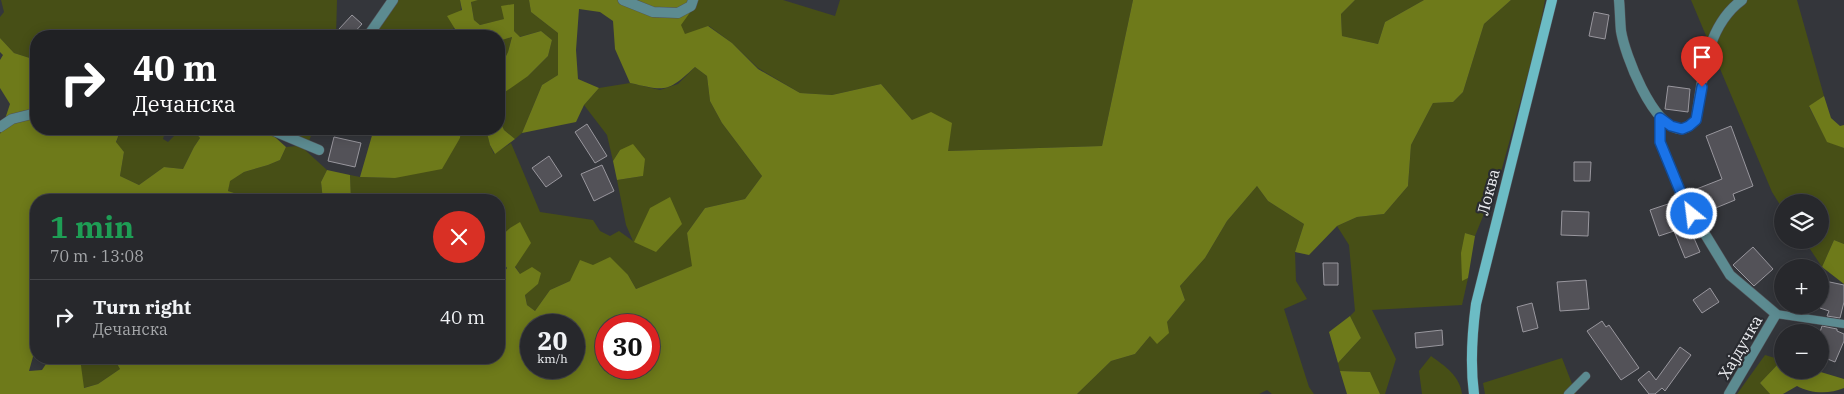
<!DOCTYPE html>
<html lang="en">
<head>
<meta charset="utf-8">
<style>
	:root { --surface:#27282c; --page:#2f3034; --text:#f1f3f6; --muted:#a4a6a9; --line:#434448 }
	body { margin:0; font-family:"IBM Plex Serif",serif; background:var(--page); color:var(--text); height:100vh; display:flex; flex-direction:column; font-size:19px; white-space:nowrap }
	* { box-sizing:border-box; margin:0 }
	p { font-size:16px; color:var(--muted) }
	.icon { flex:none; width:28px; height:28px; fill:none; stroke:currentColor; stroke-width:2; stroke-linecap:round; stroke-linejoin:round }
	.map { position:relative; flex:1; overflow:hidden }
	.drawer { position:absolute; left:30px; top:194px; width:475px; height:170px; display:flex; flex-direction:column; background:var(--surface); border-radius:20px; box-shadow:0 2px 12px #0003,0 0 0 1px var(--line) }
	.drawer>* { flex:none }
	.hud { position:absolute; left:30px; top:30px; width:475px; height:105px; border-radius:20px; box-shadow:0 2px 12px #0003,0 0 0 1px var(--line); background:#202124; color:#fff; overflow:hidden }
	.tools { position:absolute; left:1774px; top:194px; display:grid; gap:10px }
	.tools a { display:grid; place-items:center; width:55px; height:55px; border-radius:50%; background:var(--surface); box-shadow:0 2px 12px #0003,0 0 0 1px var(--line); font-size:25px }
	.speed { position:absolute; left:520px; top:314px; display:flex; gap:10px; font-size:25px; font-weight:700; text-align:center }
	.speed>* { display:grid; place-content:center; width:65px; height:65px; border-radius:50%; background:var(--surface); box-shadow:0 2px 12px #0003,0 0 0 1px var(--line); line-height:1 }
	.speed small { font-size:12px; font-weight:400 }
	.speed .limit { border:8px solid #d22; background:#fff; color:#111 }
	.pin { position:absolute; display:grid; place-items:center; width:42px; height:42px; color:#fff; margin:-51px -21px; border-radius:50% 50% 50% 0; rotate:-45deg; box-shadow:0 0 5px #0007 }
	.pin .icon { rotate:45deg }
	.me { position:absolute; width:55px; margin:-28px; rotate:331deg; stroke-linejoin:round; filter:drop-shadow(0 0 4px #0008) }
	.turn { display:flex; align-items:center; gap:18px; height:105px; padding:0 20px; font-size:22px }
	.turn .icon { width:65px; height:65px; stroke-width:2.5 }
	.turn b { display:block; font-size:35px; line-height:42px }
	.round { display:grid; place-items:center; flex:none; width:52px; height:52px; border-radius:26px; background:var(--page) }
	.overview { display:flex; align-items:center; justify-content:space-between; height:85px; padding:0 20px }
	h1 { font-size:30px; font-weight:700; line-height:38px; color:#1e9e55 }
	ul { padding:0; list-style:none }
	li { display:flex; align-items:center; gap:15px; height:75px; padding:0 20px; border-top:1px solid var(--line) }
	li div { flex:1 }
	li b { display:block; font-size:19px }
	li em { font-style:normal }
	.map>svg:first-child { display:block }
</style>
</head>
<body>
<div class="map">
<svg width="1844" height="394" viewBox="0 0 1844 394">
	<rect width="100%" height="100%" fill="#34363b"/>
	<!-- green -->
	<path fill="#474f16" d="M1,0h336l-1,36h-25l-6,-6 -14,1 -5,5h-250v24l-22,-7 -14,-15v-21l4,-5z
		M390,0h70c3,16 -2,27 -15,36h-83z
		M478,0h51l2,12 27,21v42l-16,10 -20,48 -7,6 -11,-9 -5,-11v-78l13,-4 -4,15 -7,14 27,10 20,-20 4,-16 -11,-9 -22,6 -5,-6 -1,-27 -8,15 -25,6 -6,-5 -3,-19z
		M699,0h84l52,16 5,-16h293l-31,146 -154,5 -36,-31 -31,-36 -49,11 -32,-2 -42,-25 -26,-25 -23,-17 -24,9 -5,-10z
		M1355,0h69l-39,22 -7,22 -36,-8 -1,-22z
		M1511,0h34l-8,41 -36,131 -26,64 -10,-3 -2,47 5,-2 -6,27 -90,5 24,49 -11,35h-5l-11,-22 -29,-1 -2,-8 23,-25 -11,-22 5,-5 -6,-66 -12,-19 20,-9 27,-3 24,-28 3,-41 22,-42 20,-1 10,-10 21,-68z
		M1691,0h106l27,96 -15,11 18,34 17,7v96l-10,-4 -12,27 -18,-27h16v-38h-38v6l-10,-16z
		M695,67l12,9 3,25 12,22 40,53 -17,23 -40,9 -18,25 6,33 -57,23 -8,-14 -58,6 -20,9 -15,21 -8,-6 -2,-11 13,-10 -18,-10 -5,-8 -5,-38 -11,10v-38h-148l-1,-25 10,2 35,1 65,-40 1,-9h25l4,16 4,9 17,-11 29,69 53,8 7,11 10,5 9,-5 14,10 -7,-16 -9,-45 26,-4 -23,-26 -7,11 -6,-26 -23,-30 15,-17 31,-5 30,7 18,-6z
		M121,129h45l-3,10 5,3 13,-13h11l8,9 -6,9 -11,22 -19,-2 -25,18 -19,-9 4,-24 -8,-9z
		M272,129h42l-9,21 22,20 -6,12 2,18h-87v-6l-8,-3 1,-10 15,-9 24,-7 12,-5 6,-13 11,-1z
		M1257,186l11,15 36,23 -9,28 1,29 11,18 -23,10 25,78 5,7h-42l-5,-4 -8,4h-182l34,-33 24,-7 15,-18 17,-14 18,-22 -5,-14 25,-28 22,-37z
		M1765,355l17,5 -22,23 10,11h-33z
		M1431,356c14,10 29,20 31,38h-40l-3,-23z
		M80,358h54l-2,2h-18l6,9 -22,15 -15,4z
		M1562,358l14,36h-91l-2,-11z"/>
	<!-- forest -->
	<path fill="#6e7a1a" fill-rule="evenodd" d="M460,0h18l-7,2 3,18 6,5 24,-6 -3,-13 13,-2v27l6,6 21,-6 11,9 -4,16 -20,20 -23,16 -4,-26 7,-14 4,-15 -13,4v-5h-22l-3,-2 -3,2h-26l10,-7 -8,-13 15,-6z
		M529,0h170l-18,25 4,9 23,-8 24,17 26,26 42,24 32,2 49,-11 31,36 19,-8 21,11 -4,28 154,-5 31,-146h222l-14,14 1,22 36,8 7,-22 39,-22h87l-27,24 -21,68 -10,10 -20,1 -22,42 -3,41 -24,28 -27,3 -20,9 -28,29 -14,-3 9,-28 -36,-23 -11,-15 -30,35 -22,37 -25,28 5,14 -18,22 2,11 -12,11 -7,-8 -15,18 -24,7 -34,33h-1077v-260l10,-30 -10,-16v-28l3,-5 -3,-3v-14l14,15 22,7v69h85l-5,13 8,10 -4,24 19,9 25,-18 19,2 11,-22 6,-9 -8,-9h74l20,18 -6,13 -12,5 -24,7 -14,9 -2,10 9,3 -1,6h-200v146l-7,25 13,-1 8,-12h30l4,30 14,-4 22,-15 -6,-10h18l2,-1h365v-66h2l-2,-13 8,-11c-8,-10 -8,-18 -8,-30l11,-10 10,-6 11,21 -16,24 5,7 12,-7 9,6 -3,11 -13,11 2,10 8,6 15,-21 20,-9 10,-21 13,5 17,-8 18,18 8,14 56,-23 -5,-33 18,-25 40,-9 17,-23 -40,-53 -12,-22 -3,-25 -12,-9c-28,26 -29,24 -65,16l-15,-34 -2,-28 -13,-9 -21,-3 -3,41 2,29 21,9 -15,17 -8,17 -54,11 20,-48 16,-10v-42l-27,-21zM531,325h43v43h-43zM606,325h43v43h-43z
		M1824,96l7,22 9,8 4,-1v23l-17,-6 -18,-36z
		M499,119l5,11 11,9 -20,15 -5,-9 -4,-16h13z
		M361,129h100l-1,9 -18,31 -47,9 -35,-1 13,-45z
		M633,144l12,15 -2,17 -26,4 -4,-19 7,-11z
		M327,170l23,5 1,25h-28l-2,-18z
		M670,197l12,27 -26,28 -22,-10 16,-34z
		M1465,233l10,3 -7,42 -6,3 -1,-28z
		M1834,240l10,4v40l-22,-17z
		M1350,316l11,22 -23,25 -9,-31z
		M1782,360v10h32l30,9v9c-14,6 -33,6 -47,-2l-14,8h-13l-10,-11z
		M1340,371l30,1 10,22h-33z"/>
	<!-- building -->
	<path fill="#535258" stroke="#99979e" d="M1594,12l15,3 -4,24 -16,-3z
		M352,15l10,9 -11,12h-4l-8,-7z
		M1668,86l22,3 -2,23 -23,-3z
		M587,124l20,32 -12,7 -20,-31z
		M1731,126l22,60 -20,8 2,6 -34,14 -11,-18 6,-2 -2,-4 28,-11 -16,-43z
		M334,137l27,6 -6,24 -27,-6z
		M549,156l13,20 -16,11 -14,-19z
		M1574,162h17l-1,19h-16z
		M602,165l12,26 -20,10 -13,-27z
		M1677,201l11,18 -2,1 14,32 -15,6 -11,-27 -15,5 -9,-26z
		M1562,211l27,1 -1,24 -27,-1z
		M1753,247l20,22 -19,17 -21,-21z
		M1323,263h15v22h-14z
		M1586,280l3,29 -29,2 -3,-29z
		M1820,280l24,5v17l-4,16 -13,-2 2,-5 -9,-3z
		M1710,288l9,14 -17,11 -9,-13z
		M1532,303l6,25 -15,4 -6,-25z
		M1602,321l4,6 3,-2 30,43 -18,12 -34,-49z
		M1822,326l15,3v2l7,3v7l-9,21 -15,-6v-24z
		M1442,330l1,15 -27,3 -1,-15z
		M1680,347l11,8 -26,36 -3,-3 -7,6h-6l-11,-14 11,-9 7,9z"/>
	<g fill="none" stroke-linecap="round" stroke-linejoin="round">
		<defs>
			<path id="lane" d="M1776,314l68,10
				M1568,394l18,-18"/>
			<path id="street" d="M623,0l30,12 25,1 13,-7 2,-6
				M1619,0c1,10 1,21 2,31 4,24 31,95 59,98 7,0 12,-5 16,-9 7,-42 9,-93 46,-120
				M368,36l25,-36
				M1660,118v24l23,56 47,77 46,39 -47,80
				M0,127l12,-8 24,-6
				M269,129l50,21"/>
			<path id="secondary" d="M1474,394c-4,-30 -2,-60 2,-90l76,-304"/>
		</defs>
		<!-- lane casing -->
		<use href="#lane" stroke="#515358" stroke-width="9"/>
		<!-- street casing -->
		<use href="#street" stroke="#515358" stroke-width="11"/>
		<!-- secondary casing -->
		<use href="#secondary" stroke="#515358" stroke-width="11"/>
		<!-- lane -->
		<use href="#lane" stroke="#5c8b91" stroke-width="8"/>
		<!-- street -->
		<use href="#street" stroke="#5c8b91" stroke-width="10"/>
		<!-- secondary -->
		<use href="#secondary" stroke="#6cbcc5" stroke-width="10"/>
	</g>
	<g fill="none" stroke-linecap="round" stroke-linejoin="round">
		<defs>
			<path id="route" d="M1692,214l-9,-16 -23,-56v-24l11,8 11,3 7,-3 7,-6 6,-33"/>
		</defs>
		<!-- route casing -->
		<use href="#route" stroke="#114b97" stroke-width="12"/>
		<!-- route -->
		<use href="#route" stroke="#1a73e8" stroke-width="9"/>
	</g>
	<g text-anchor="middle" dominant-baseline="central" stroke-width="4.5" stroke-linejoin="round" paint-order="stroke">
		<!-- street labels -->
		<g font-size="16" fill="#ecedf1" stroke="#2a2c31">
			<text transform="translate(1488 192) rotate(-75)">Локва</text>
			<text transform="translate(1740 347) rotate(-60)">Хајдучка</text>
		</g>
	</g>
</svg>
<div class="tools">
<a><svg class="icon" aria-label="layers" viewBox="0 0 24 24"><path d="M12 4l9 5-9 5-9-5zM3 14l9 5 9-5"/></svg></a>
<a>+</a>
<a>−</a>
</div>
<div class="speed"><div>20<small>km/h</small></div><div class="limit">30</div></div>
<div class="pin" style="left:1702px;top:87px;background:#d93025"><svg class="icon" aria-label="arrive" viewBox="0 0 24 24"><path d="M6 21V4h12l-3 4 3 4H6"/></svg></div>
<svg class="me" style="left:1692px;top:214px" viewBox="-20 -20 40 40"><circle r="17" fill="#1a73e8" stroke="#fff" stroke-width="3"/><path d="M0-11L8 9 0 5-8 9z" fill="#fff"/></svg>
<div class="hud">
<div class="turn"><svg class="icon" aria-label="right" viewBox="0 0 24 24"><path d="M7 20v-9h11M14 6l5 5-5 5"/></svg><div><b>40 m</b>Дечанска</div></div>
</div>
<section class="drawer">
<div class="overview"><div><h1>1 min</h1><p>70 m · 13:08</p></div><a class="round" style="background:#d93025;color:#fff"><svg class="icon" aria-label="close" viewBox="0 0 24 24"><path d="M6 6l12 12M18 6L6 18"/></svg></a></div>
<ul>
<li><svg class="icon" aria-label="right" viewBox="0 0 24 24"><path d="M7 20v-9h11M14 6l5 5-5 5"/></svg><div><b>Turn right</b><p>Дечанска</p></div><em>40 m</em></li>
</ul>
</section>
</div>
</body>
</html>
